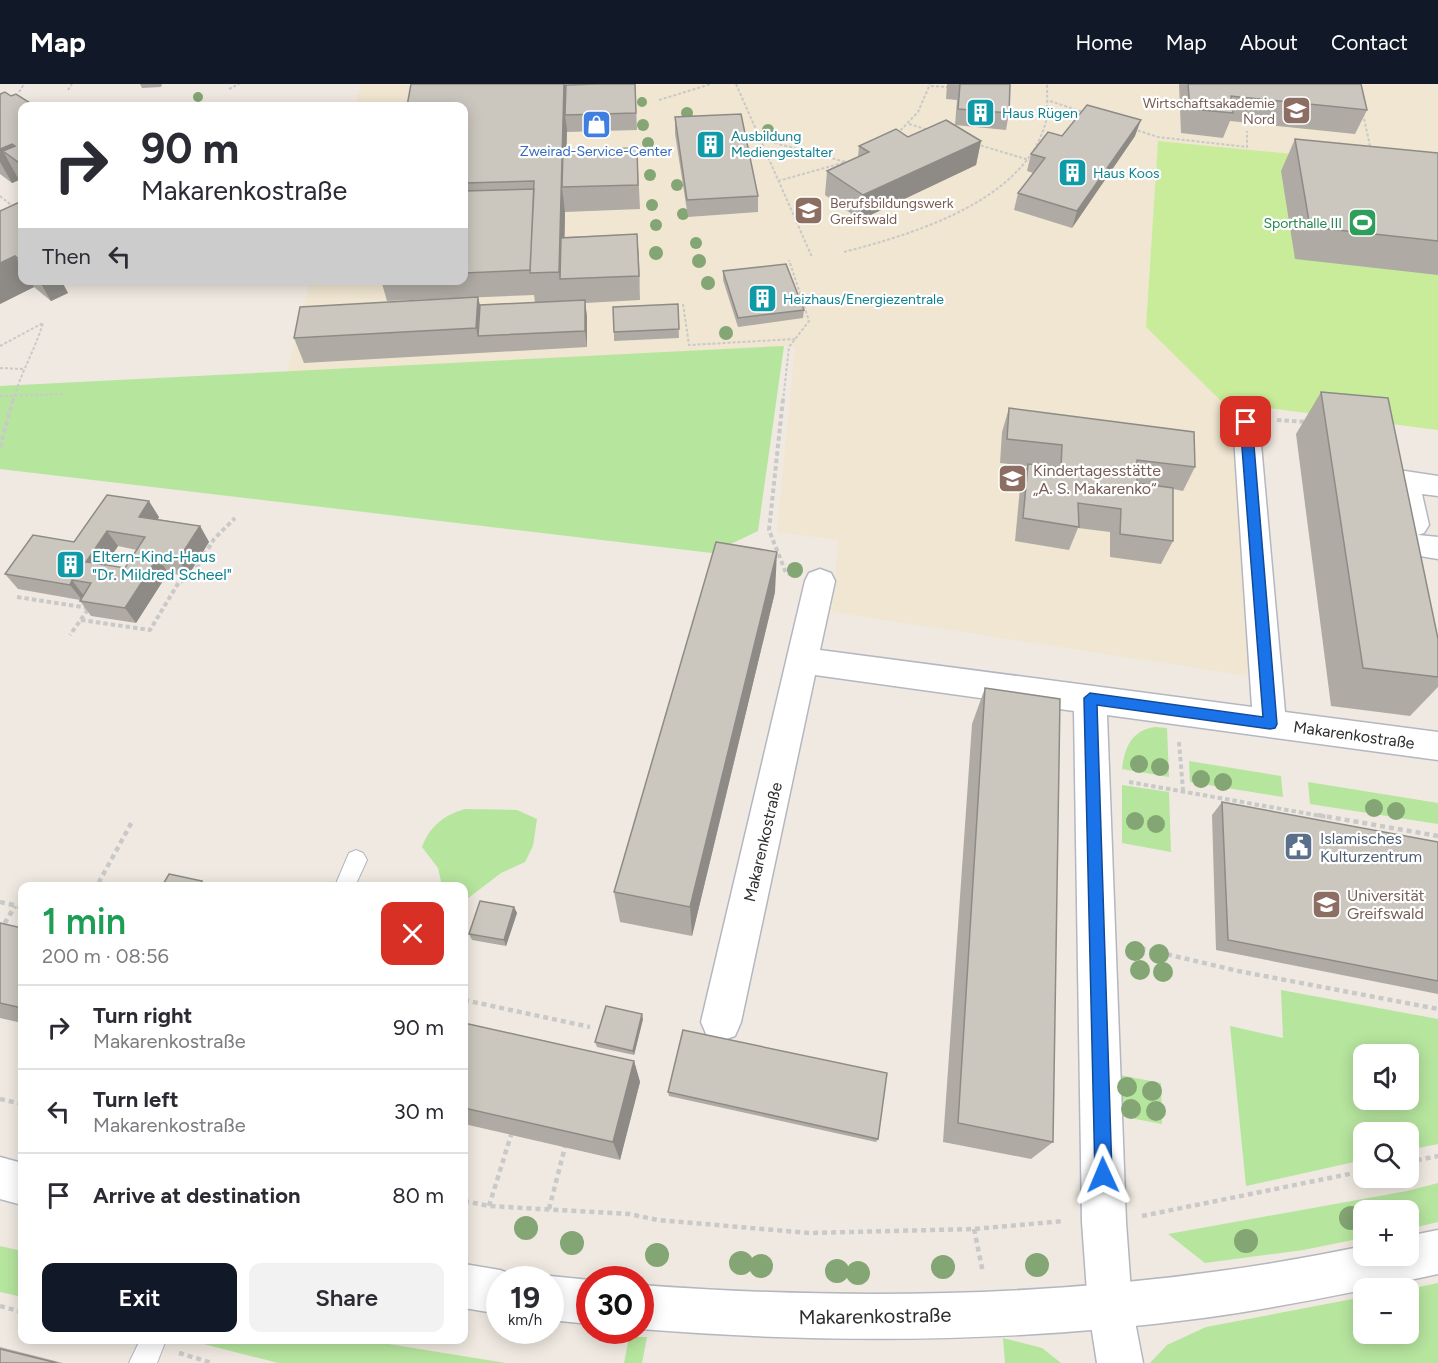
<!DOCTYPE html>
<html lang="en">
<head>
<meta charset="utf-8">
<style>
	:root { --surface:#fff; --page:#f2f2f3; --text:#2b2b33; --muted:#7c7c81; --line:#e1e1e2; --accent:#111827 }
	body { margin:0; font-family:Figtree,sans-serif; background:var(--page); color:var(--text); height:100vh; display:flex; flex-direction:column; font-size:22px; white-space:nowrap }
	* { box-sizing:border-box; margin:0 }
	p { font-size:20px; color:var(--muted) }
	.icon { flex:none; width:33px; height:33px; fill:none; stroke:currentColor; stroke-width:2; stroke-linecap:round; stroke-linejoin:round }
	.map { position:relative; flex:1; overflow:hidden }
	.side { position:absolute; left:18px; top:798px; width:450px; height:462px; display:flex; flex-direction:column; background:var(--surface); border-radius:12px; box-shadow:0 3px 15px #0003 }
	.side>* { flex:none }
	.top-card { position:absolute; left:18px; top:18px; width:450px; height:183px; border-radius:12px; box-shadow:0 3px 15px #0003; background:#fff; color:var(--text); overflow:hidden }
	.buttons { position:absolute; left:1353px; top:960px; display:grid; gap:12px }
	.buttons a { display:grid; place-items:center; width:66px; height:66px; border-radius:12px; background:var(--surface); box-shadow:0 3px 15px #0003; font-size:30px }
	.speed { position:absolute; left:486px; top:1182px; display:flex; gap:12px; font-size:30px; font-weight:700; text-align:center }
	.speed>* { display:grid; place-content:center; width:78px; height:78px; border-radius:50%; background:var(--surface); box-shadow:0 3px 15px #0003; line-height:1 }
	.speed small { font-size:15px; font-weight:400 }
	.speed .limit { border:9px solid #d22; background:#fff; color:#111 }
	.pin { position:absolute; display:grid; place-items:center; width:51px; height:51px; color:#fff; margin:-26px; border-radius:12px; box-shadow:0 3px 9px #0006 }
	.me { position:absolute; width:66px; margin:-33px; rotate:359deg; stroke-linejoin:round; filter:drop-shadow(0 0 4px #0008) }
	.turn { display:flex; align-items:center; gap:21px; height:126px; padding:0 24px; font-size:27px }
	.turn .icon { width:78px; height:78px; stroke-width:2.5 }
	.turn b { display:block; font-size:42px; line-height:51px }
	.then { display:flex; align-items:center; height:57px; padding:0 24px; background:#0003; gap:12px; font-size:22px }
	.round { display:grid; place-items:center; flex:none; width:63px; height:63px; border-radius:12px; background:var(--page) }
	.headline { display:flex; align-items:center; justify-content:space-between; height:102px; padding:0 24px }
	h1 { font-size:36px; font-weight:600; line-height:45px; color:#1e9e55 }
	.action { display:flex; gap:12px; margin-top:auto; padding:12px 24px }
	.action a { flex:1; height:69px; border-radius:12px; background:var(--accent); color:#fff; font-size:24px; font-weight:600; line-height:69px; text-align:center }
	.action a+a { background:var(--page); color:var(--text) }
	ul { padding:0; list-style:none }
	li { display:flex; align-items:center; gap:18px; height:84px; padding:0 24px; border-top:2px solid var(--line) }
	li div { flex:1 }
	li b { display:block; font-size:22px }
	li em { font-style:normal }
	header { display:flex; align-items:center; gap:36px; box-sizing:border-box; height:84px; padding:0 30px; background:var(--accent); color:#fff }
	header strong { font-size:28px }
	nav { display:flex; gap:33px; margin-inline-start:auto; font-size:21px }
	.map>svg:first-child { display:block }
</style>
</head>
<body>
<header>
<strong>Map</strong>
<nav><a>Home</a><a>Map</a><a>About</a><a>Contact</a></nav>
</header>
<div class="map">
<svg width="1438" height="1279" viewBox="0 0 1438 1279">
	<rect width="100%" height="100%" fill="#efe9e1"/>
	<!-- education -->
	<path fill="#f0e6d1" d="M361,0h1077v84l-280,-27 -12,186 76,75 18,23 8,251 -416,-64 6,-72 -61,-8 18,-186 -508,27 23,-92 154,-1v-174h-109z"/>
	<!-- green -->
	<path fill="#b6e59e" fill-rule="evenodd" d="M784,262l-26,185 -46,22 -712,-84v-83z
		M1155,643l12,1 2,49 -47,-8c3,-22 9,-38 33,-42z
		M1189,677l92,15 2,21 -93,-15z
		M1308,698l130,21v21l-128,-20z
		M1122,701l47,7 2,60 -49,-9z
		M465,725l52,1 20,9 -4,27 -8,16 -24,11 -34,26 -3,-1v-12h-22l-4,-18 -16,-21c8,-21 22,-32 43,-38z
		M1281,906l157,29v125l-29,6 -1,-18h-44l-1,28 -117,26 -16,-160 53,12zM1364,970h44v46h-44z
		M1120,991l41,8 1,41 -42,-8z
		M1438,1099v39l-29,7 -1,-19h-44l-1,28 -60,12 -98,13 -37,-29 239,-43z
		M0,1162l22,5v46l-22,-5z
		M1438,1199v80h-288l17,-18 39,-18 157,-30 1,37h44l1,-45z
		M629,1253h18l-5,26h-18z
		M1003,1254l39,10 19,15h-56z
		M188,1256h176l142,23h-228z"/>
	<!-- pitch -->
	<path fill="#c9ec9a" d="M1158,57l280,27v262l-216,-28 -76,-75z"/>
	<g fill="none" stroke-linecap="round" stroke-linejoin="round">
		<defs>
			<path id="lane" d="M356,766l7,3 4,7 -12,26h-20l14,-33z
				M140,1256h26l-9,23h-28z"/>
			<path id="street" d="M1246,329l10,2 3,7 26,290 153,20v28l-331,-45 19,507 6,84 11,57h-46l-9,-57 -6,-84 -8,-511 -259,-36 -74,347 -6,14 -14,5 -14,-5 -6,-14 104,-441 4,-8 11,-4 11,4 4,8 -15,69 432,57 -19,-285 3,-7z
				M1405,387l33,5v20l-16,-2 7,31 -5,8 -10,3 -10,-3 -5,-8 -8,-44 4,-7z
				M1418,451l20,2v22l-30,-5 -5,-8 5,-8z"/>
			<path id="secondary" d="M0,1073l22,6v42l-22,-6z
				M1438,1146v44c-78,17 -155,33 -235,44 -187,25 -375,26 -563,11v-44c242,18 486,11 724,-39v10h44v-20z
				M464,1180l36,6 16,6 1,4h-17v34l-36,-6z
				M550,1192l40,4v44l-40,-4v-40h-9z"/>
		</defs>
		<!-- lane casing -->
		<use href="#lane" stroke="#b4b7c1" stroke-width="2"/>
		<!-- street casing -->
		<use href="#street" stroke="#b4b7c1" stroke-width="3"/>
		<!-- secondary casing -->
		<use href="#secondary" stroke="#b4b7c1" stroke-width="3"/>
		<!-- path-far2 -->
		<path stroke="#c9c9c9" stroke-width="2" stroke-dasharray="3 2" stroke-linecap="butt" d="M736,0l76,173
			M931,2l16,1
			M229,5l10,-5
			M68,6l4,-6
			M19,8l5,-8
			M659,16l52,-16
			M1050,17l36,12
			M37,22h70
			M122,22h24
			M1363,30l7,32
			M909,40l19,6
			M1133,45l25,8 89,10v-16
			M897,50l21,-22 12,-28
			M760,55l86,23
			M976,60l53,16
			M778,97l68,-19
			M0,112l16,13
			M844,168c69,-18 182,-51 202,-131 2,-12 1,-26 1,-37
			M683,220l6,41 106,-6
			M0,262l43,-23
			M0,284l23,1
			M0,312l66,-2
			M13,317c7,-27 22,-51 30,-78
			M783,317l6,-54 20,-26 -20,-61"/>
		<!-- path-far1 -->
		<path stroke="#c9c9c9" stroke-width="4" stroke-dasharray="4.5 3" stroke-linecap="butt" d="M783,315l-14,131 17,43 3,1
			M1277,336l31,2
			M0,363l13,-48
			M17,513l72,11 -19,27
			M81,536l69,10 29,-48 11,-3 24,-40 21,-21
			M1179,658l4,48
			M1129,698l198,35"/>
		<!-- path -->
		<path stroke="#c9c9c9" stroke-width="4.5" stroke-dasharray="5 4" stroke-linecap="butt" d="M1318,731l120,21
			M90,802l9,-4 34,-62
			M0,818l22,5
			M0,847l15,-25
			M1132,862l106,25 200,38
			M464,916l126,27
			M0,1015l22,5
			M1408,1078l30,-6
			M464,1117l25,5 140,8 29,6 151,13 165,-4 90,-8
			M489,1122l22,-71
			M549,1125l16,-62
			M1142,1132l222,-45
			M974,1145l9,44
			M0,1222l22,6
			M179,1269l33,10"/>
		<!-- lane -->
		<use href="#lane" fill="#fff" fill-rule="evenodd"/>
		<!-- street -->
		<use href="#street" fill="#fff" fill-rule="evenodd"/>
		<!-- secondary -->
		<use href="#secondary" fill="#fff" fill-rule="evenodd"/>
	</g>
	<!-- trees -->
	<g fill="#84a574">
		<circle cx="198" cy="13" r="5"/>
		<circle cx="642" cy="18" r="5"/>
		<circle cx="687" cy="29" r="6"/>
		<circle cx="643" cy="41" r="6"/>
		<circle cx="768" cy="46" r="6"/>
		<circle cx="648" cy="59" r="6"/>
		<circle cx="650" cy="91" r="6"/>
		<circle cx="677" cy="101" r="6"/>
		<circle cx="652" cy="121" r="6"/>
		<circle cx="683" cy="130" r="6"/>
		<circle cx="656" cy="141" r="6"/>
		<circle cx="696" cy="159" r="6"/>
		<circle cx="656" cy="169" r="7"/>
		<circle cx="699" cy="177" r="7"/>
		<circle cx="708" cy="199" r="7"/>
		<circle cx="726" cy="249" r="7"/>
		<circle cx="795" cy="486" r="8"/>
		<circle cx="1139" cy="680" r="9"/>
		<circle cx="1160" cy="683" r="9"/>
		<circle cx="1201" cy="695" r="9"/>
		<circle cx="1223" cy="698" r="9"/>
		<circle cx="1374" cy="724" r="9"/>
		<circle cx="1396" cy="727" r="9"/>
		<circle cx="1135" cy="737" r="9"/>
		<circle cx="1156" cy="740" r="9"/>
		<circle cx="1135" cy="867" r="10"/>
		<circle cx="1159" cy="870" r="10"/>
		<circle cx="1140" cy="886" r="10"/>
		<circle cx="1163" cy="888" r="10"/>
		<circle cx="1127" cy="1003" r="10"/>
		<circle cx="1152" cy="1007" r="10"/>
		<circle cx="1131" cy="1025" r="10"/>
		<circle cx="1156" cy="1027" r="10"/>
		<circle cx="1351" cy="1134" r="12"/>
		<circle cx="526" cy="1144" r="12"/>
		<circle cx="1246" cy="1157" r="12"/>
		<circle cx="572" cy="1159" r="12"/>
		<circle cx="657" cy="1171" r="12"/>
		<circle cx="741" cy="1179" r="12"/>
		<circle cx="1037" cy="1181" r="12"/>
		<circle cx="761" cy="1182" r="12"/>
		<circle cx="943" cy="1183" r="12"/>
		<circle cx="837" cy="1187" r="12"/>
		<circle cx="858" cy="1189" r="12"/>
	</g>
	<!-- wall -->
	<path fill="#afaba4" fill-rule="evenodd" d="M140,0h22l-1,3 -19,1z
		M501,0h65v1l69,-1 2,46 -70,2v-3l-1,21 71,-2 3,61 -75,3 -1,25 73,-3 3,66 -55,3 2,14v30l-283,16 -10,-25 186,-33 55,-2 -1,-8 -147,6 -6,-21h83v-174l18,-21z
		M947,0h63l-1,29 -3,17 -51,-5 26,16 -5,24 -116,55 -35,-25 2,-24 31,-14 1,-11 49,-9 47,-12 2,-25 -11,-1z
		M1179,0h182l6,26 -12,24 -125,-13 -7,17 -42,-5z
		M0,10l11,2 11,10v78l-3,-4 -7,3 -12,-9z
		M675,33l83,79v16l-70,5 -13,-83z
		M1062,52h73l-63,92 -58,-18 4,-17 15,-20 -6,-2 4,-17z
		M1295,55l143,14v122l-143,-16 -14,-88z
		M22,117v79h39l7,13 -17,8 -17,-14 -34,17v-93z
		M723,187l81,39 -1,8 -65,9 -15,-47z
		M678,220l1,34 -65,3v-9z
		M1321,308l117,247v48l-28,29 -79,-10 -35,-272z
		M1009,324l186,59 -12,24 -10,-2v52l-12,23 -51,-7v-25l-32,-4 -9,22 -54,-9 5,-53 7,-22 -27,-3 2,-31z
		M107,411l52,22 -1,2 42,7 9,16 -21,34 -20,-3 -32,50 -45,-7 -11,-15v-1l-62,-11 -13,-15 69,-32zM118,462l19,4 -12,18 -19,-3z
		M775,508l-83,344 -72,-14 -6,-30z
		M985,604l68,454 -22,17 -88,-17 29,-418z
		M1222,718l216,40v152l-222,-44 -4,-135z
		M514,823l3,6 -11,33 -34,-6 -3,-6z
		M0,839l22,5v95l-22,-5z
		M643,935l-9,36 -37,-8 -2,-5z
		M464,939l170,38 6,21 -20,78 -156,-36z
		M668,1008l210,47 -2,3 -207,-46z
		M0,1263l63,16h-63z"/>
	<!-- shaded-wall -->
	<path fill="#8e8b86" d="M564,0h1l3,17 -3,14 2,14 -1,58h-4l3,25 -1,67h-4l-1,-7z
		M1141,36l-6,16 -63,92 5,-17z
		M981,57l-5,24 -116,55 3,-25z
		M12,60l10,19 -19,-12 16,29 -7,3 -12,-21v-13z
		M637,150l2,25 1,41 -1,-24z
		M15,172l7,12v12h8l4,7 -34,17v-41z
		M39,196h22l7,13 -17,8z
		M478,213l6,25 -6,14 -2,-8z
		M585,216l2,17v30l-2,-16z
		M149,417l10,16 -10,15 -10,-15z
		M200,442l9,16 -21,34 -10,-16z
		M107,447l11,15 -21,31 -11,-15z
		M777,468l-2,40 -83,344 -2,-29z
		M158,473l10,16 -32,50 -11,-15z
		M72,496l12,16 -2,4 -12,-15z
		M202,797l5,5h-8z
		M514,823l3,6 -11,33 -2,-6z
		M642,930l1,5 -9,36 -1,-4z
		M634,977l6,21 -20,78 -7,-18z"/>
	<!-- building -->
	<path fill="#cbc7bf" stroke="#8e8b86" stroke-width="1.5" fill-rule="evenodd" d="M411,0h153l-5,188 -29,1 4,-92 -70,2v-77h-57z
		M597,0h38l1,29 -71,2 1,-30z
		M960,0h50l-1,29 -51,-4z
		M1188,0h173l6,26 -136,-14 2,17 -43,-4z
		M5,8l6,4 5,-2 19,12h-13v59l-19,-14 12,-5 -3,-2 -12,5v-55z
		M1087,21l54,15 -64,91 -59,-18 27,-35 -14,-4 17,-22 14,4z
		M741,30l17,82 -71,4 -12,-83z
		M946,36l35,21 -118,54 -36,-24 42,-19 -10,-6 37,-17 12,8z
		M1295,55l143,14v88l-128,-14z
		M637,64l1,37 -76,2 1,-37z
		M534,105l-4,81 -66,3v-82z
		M22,117v61l-7,-6 -15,7v-52z
		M637,150l2,42 -79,3 1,-41z
		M786,180l18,46 -66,8 -15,-47z
		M478,213l-2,31 -182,10 6,-31z
		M585,216v31l-107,5 2,-31z
		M678,220l1,25 -65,3 -1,-25z
		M1321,308l67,6 50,241v38l-75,-9z
		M1009,324l185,24 1,35 -58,-7v23l36,5v53l-53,-7 1,-25 -43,-6 1,24 -56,-9 5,-54 33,4 1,-23 -55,-6z
		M107,411l42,6 -10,16 61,9 -22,34 -20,-3 -33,51 -45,-7 11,-18 -19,-3 -2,5 -65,-11 28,-39 41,7zM107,447l38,6 -20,31 -39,-6z
		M716,458l61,10 -87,355 -76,-15z
		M985,604l75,11 -7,443 -95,-19z
		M1222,718l216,40v139l-210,-41z
		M169,790l33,7 -3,5h-37z
		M480,817l34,6 -10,33 -35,-6z
		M0,839l22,5v80l-22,-5z
		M606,922l36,8 -9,37 -38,-9z
		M464,939l170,38 -21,81 -149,-34z
		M683,946l204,43 -9,66 -210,-47z
		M0,1265l57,14h-57z"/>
	<!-- route -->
	<path fill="#1a73e8" stroke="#114b97" stroke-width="1.5" d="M1246,334l6,4 25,302 -2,4 -5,1 -173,-24 15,470 -2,6 -7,3 -6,-3 -2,-6 -11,-477 6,-5 173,24 -23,-295z"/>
	<!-- icons -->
	<defs>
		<symbol id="university-square" viewBox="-11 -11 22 22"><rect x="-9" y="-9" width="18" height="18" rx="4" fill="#8d6e63" stroke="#fff"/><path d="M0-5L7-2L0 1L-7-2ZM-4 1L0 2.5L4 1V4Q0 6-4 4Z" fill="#fff"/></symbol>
		<symbol id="building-square" viewBox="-11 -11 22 22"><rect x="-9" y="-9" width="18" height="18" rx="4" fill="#0f9aa8" stroke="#fff"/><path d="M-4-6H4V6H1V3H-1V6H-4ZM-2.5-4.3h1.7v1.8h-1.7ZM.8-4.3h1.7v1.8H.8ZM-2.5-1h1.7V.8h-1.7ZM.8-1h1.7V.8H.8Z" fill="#fff"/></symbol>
		<symbol id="shop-square" viewBox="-11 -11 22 22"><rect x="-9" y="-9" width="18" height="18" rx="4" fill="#3f7fe0" stroke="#fff"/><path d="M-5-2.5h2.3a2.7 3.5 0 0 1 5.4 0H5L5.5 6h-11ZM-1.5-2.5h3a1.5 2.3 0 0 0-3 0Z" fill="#fff"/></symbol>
		<symbol id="stadium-square" viewBox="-11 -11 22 22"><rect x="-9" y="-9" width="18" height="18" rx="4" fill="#2e9e5b" stroke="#fff"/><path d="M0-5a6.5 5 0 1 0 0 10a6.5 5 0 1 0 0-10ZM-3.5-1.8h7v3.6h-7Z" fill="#fff"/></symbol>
		<symbol id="school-square" viewBox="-11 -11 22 22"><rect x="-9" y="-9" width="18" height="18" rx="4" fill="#8d6e63" stroke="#fff"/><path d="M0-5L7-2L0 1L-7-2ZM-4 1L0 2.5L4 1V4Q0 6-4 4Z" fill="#fff"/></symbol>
		<symbol id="civic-square" viewBox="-11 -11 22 22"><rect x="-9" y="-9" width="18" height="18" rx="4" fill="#5c6f8a" stroke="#fff"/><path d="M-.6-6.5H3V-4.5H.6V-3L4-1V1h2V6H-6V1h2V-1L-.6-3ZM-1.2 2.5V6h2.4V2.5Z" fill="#fff"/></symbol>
	</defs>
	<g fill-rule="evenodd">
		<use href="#university-square" x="1280" y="10" width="33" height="33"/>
		<use href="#building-square" x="964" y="12" width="33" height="33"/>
		<use href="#shop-square" x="580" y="24" width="33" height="33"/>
		<use href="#building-square" x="694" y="44" width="33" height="33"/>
		<use href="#building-square" x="1056" y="72" width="33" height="33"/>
		<use href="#university-square" x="792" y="110" width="33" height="33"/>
		<use href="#stadium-square" x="1346" y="122" width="33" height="33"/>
		<use href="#building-square" x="746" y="198" width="33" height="33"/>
		<use href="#school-square" x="996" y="378" width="33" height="33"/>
		<use href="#building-square" x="54" y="464" width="33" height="33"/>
		<use href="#civic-square" x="1282" y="746" width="33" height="33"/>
		<use href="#university-square" x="1310" y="804" width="33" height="33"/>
	</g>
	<g text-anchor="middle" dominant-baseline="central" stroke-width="4.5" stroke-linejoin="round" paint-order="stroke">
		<!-- far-education labels -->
		<g font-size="14" fill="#785e54" stroke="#fff" text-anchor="end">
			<text x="1275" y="19">Wirtschaftsakademie<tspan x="1275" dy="16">Nord</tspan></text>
			<text x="830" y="119" text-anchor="start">Berufsbildungswerk<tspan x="830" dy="16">Greifswald</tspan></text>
		</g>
		<!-- far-culture labels -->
		<g font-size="14" fill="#0d838f" stroke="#fff" text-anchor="start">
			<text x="1002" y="29">Haus Rügen</text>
			<text x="731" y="52">Ausbildung<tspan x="731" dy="16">Mediengestalter</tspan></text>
			<text x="1093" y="89">Haus Koos</text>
			<text x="783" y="215">Heizhaus/Energiezentrale</text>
		</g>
		<!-- far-shop labels -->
		<g font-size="14" fill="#366cbe" stroke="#fff">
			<text x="596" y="67">Zweirad-Service-Center</text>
		</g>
		<!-- far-leisure labels -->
		<g font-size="14" fill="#27864d" stroke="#fff" text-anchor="end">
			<text x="1342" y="139">Sporthalle III</text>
		</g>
		<!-- education labels -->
		<g font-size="16" fill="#785e54" stroke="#fff" text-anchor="start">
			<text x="1033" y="386">Kindertagesstätte<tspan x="1033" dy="18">„A. S. Makarenko“</tspan></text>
			<text x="1347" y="811">Universität<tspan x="1347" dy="18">Greifswald</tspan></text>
		</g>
		<!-- culture labels -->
		<g font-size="16" fill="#0d838f" stroke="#fff" text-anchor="start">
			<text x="92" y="472">Eltern-Kind-Haus<tspan x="92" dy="18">"Dr. Mildred Scheel"</tspan></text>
		</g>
		<!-- street labels -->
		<g font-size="16" fill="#2e2e2e" stroke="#fff">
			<text transform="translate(1354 651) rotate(8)">Makarenkostraße</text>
			<text transform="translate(763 758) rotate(-77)">Makarenkostraße</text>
		</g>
		<!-- service labels -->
		<g font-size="16" fill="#4e5e75" stroke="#fff" text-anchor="start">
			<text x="1320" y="754">Islamisches<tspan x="1320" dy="18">Kulturzentrum</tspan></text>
		</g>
		<!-- near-street labels -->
		<g font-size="20" fill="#2e2e2e" stroke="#fff">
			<text transform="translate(875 1232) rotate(-1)">Makarenkostraße</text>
		</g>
	</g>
</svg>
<div class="buttons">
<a><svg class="icon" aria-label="sound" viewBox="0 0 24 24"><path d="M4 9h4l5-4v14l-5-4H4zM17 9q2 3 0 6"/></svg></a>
<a><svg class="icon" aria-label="search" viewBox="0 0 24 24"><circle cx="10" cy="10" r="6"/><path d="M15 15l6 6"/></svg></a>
<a>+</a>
<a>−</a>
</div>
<div class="speed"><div>19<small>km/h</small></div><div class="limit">30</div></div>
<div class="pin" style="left:1246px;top:338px;background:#d93025"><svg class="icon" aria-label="arrive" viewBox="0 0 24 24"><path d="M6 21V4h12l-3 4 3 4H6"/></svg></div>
<svg class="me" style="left:1103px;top:1091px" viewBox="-20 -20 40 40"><path d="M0-17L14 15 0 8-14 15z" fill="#1a73e8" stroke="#fff" stroke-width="4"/></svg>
<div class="top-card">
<div class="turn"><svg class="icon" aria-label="right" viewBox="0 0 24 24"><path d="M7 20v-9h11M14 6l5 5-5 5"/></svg><div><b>90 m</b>Makarenkostraße</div></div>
<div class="then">Then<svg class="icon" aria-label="left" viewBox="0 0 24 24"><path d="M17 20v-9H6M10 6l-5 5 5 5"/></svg></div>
</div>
<section class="side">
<div class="headline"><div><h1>1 min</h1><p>200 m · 08:56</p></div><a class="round" style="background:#d93025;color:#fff"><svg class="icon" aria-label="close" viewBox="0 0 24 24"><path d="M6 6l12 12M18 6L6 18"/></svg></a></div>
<ul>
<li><svg class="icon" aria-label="right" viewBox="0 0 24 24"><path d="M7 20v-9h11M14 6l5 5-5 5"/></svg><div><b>Turn right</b><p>Makarenkostraße</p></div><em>90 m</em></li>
<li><svg class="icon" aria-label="left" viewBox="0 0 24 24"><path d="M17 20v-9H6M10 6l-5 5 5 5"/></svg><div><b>Turn left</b><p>Makarenkostraße</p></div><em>30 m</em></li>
<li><svg class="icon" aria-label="arrive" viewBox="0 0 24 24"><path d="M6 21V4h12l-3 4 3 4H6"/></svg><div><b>Arrive at destination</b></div><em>80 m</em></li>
</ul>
<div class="action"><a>Exit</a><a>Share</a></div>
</section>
</div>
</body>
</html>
